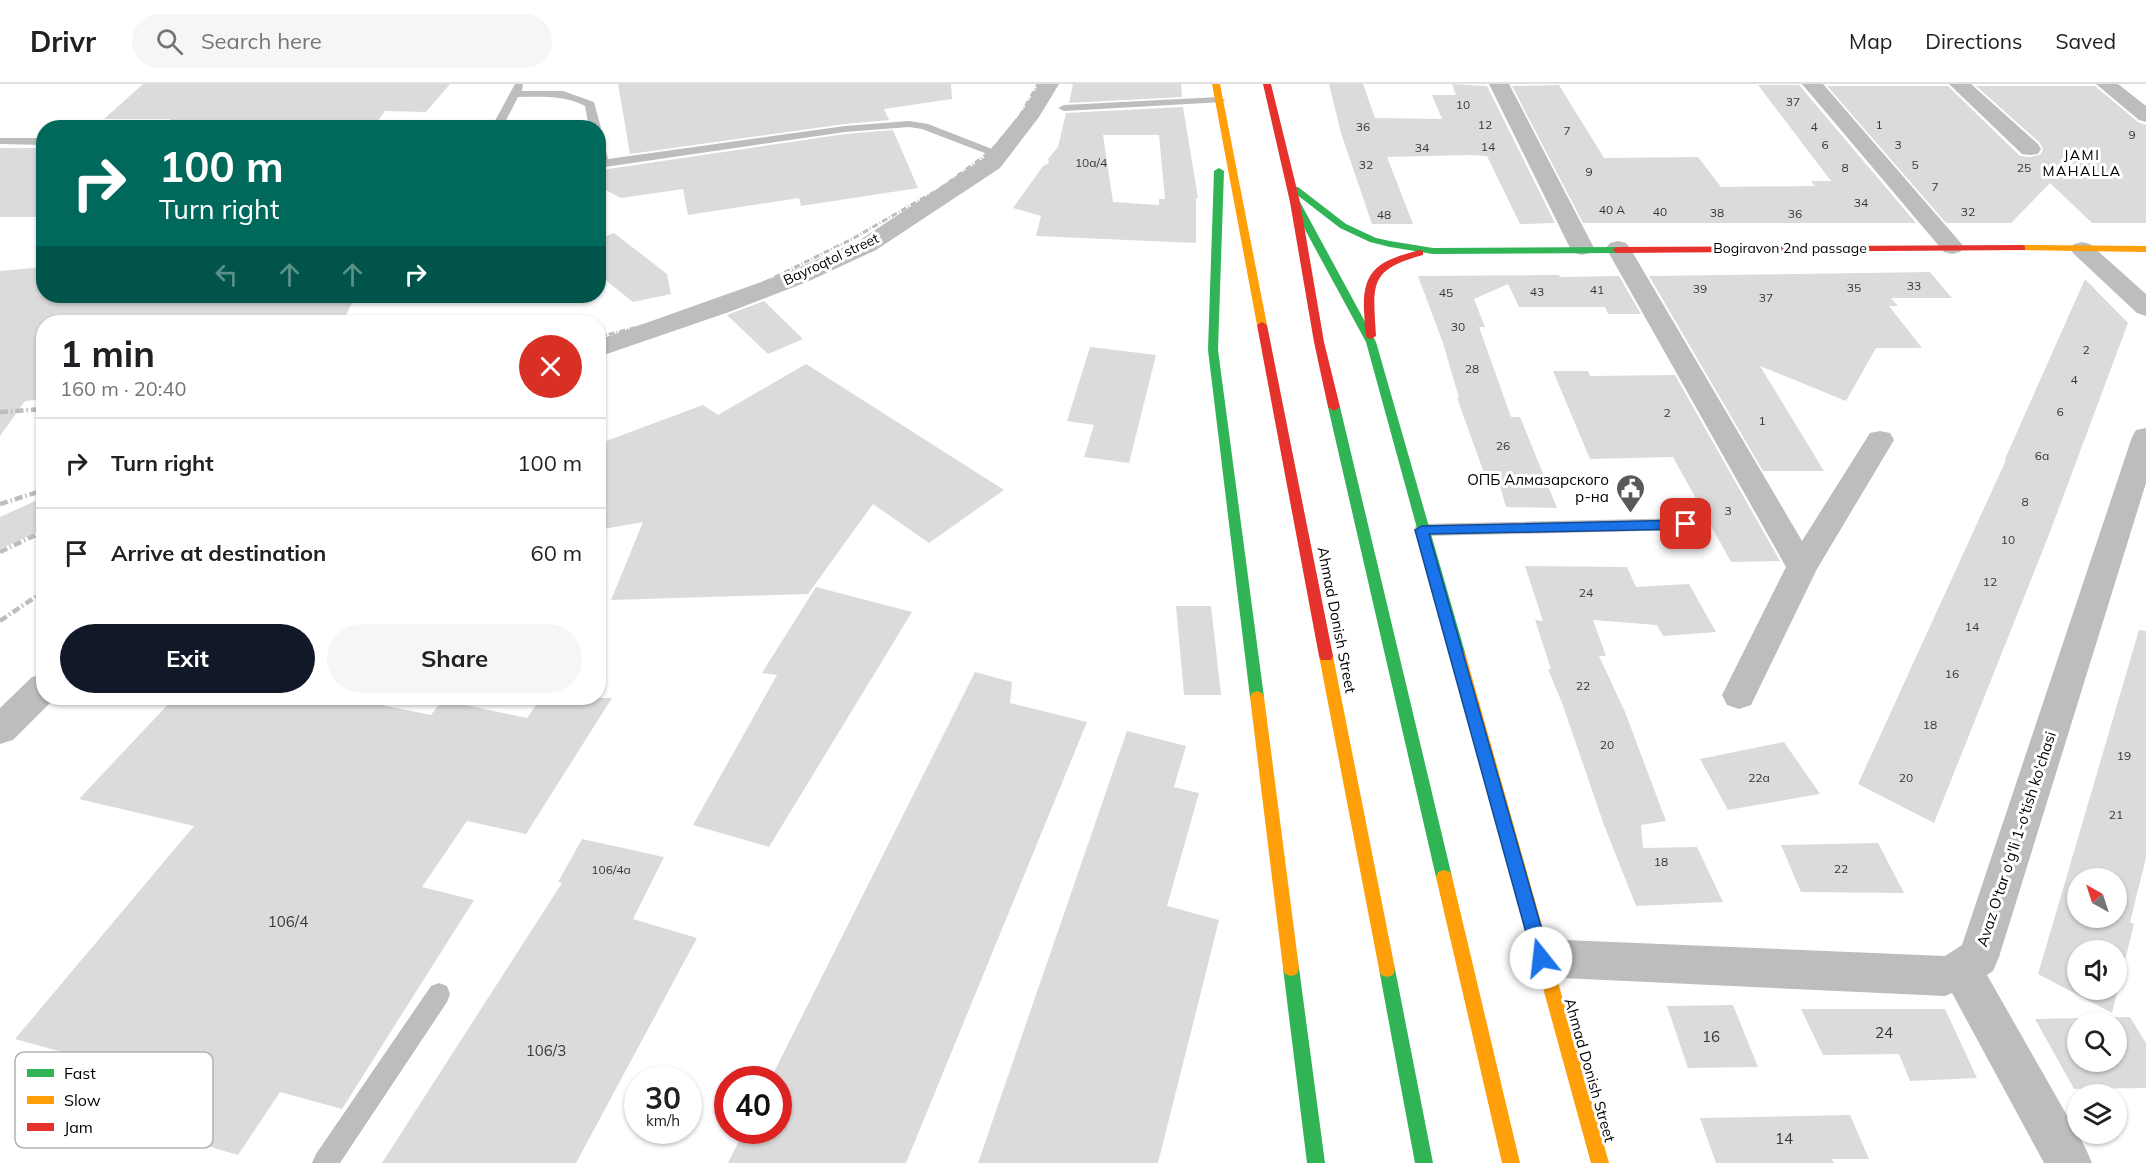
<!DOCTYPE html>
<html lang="en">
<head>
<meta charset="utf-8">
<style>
	:root { --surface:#fff; --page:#f6f6f6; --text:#202124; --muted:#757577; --line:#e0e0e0; --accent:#111827 }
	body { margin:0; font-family:Mulish,sans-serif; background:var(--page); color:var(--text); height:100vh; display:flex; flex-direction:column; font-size:22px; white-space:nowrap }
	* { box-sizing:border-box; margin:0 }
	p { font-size:20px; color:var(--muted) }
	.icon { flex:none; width:33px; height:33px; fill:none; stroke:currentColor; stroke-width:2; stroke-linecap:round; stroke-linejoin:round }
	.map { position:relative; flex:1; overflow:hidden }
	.drawer { position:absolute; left:36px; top:231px; width:570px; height:390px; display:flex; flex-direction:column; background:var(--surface); border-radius:24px; box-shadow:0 2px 4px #0004 }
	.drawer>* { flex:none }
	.banner { position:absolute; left:36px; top:36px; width:570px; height:183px; border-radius:24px; box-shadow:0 2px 4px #0004; background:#00695c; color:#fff; overflow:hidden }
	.needle { width:39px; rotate:321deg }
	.controls { position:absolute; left:2067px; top:784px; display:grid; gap:12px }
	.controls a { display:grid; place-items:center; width:60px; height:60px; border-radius:50%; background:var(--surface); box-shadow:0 2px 4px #0004; font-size:30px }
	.speed { position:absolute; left:624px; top:982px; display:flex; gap:12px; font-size:30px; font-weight:700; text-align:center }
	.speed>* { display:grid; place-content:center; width:78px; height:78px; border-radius:50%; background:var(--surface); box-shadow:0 2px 4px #0004; line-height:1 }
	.speed small { font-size:15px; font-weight:400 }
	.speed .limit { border:9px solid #d22; background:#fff; color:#111 }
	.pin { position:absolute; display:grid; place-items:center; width:51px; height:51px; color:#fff; margin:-26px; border-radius:12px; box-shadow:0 3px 9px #0006 }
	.me { position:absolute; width:66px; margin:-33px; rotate:344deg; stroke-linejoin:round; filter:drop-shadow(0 0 4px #0008) }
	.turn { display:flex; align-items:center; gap:21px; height:126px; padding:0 24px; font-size:27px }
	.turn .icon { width:78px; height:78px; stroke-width:2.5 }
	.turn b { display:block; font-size:42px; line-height:51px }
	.lanes { display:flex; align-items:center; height:57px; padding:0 24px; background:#0003; justify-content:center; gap:30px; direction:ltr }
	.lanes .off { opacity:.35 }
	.round { display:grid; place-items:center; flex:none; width:63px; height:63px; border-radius:32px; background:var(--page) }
	.headline { display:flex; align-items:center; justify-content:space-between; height:102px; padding:0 24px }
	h1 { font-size:36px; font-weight:700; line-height:45px }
	.primary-button { display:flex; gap:12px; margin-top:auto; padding:12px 24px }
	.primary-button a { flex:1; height:69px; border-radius:36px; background:var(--accent); color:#fff; font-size:24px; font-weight:700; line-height:69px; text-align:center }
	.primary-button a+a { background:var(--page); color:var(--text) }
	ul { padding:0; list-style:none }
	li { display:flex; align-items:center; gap:18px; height:90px; padding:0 24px; border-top:2px solid var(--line) }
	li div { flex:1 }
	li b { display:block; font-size:22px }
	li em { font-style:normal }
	header { display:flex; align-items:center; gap:36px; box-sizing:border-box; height:84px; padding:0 30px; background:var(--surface); border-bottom:2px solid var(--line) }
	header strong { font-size:28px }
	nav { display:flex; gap:33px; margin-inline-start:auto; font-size:21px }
	.search { width:420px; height:54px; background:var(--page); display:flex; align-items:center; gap:15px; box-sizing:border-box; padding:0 21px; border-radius:33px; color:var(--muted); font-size:22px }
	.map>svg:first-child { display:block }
</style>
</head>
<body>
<header>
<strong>Drivr</strong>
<div class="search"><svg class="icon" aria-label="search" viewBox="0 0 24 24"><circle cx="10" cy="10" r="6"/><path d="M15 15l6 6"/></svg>Search here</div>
<nav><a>Map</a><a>Directions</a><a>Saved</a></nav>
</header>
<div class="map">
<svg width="2146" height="1079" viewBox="0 0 2146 1079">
	<rect width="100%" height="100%" fill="#fff"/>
	<!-- building -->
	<path fill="#dbdbdb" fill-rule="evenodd" d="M143,0h307l-24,28 -41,-1 -12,17h-211l9,-9h-67z
		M618,0h333l1,15 -68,10 5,11 -44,4 -215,30z
		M1073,0h108l1,13 -113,6z
		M1329,0h34l12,34 67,1 -10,-24h24l-4,-11 35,2 68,137 -35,1 -33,-68 -18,-1 -82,2 26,67h-41l-31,-91z
		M1559,1l45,73 94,-1 23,30 94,-1 -4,-5h20l-73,-96h41l117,138h-333l-71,-137z
		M1827,2h121l72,70 10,1 10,-2 3,-5 -3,-7 -64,-57h119l43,36 8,3v98h-54l-42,-40 -39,40h-65z
		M1183,23l15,91h-2v45l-160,-7 5,-20 -28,-8 30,-42 6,-3 -1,-4 10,-12 8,-34zM1103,51h56l6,64h-6v6l-46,-3z
		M893,46l25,58 -117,18 -2,-8 -111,17 -5,-26 -62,9 -23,-12v-13l10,-4 237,-35z
		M0,64h44v69h-44z
		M614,149l53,41 4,20 -38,8 -35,-28v-35z
		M44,183v29h311l-12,26h-299v77l-19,2 -25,35v-165z
		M1930,188l22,26h-61l7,8h-9l33,42h-46l-30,53 -86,-35 64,105h-61l-114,-195z
		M1559,191l1,2 59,-1 22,38h-33l-3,-7h-86l-11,-23 -34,15 11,28h-6l32,90h9l37,91 -51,-1 -10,-34h-12l-27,-75h2l-16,-55 -25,-67z
		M2085,195l43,44 -78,209 -116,291 -76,-39 148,-324 -1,-1z
		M764,217l39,38 -35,15 -41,-39z
		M1090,263l66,8 -27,108 -45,-6 10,-32 -27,-4z
		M806,280l198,126 -75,53 -56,-39 -65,90 -197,6 32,-78 -45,8v-86l105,-39 15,10z
		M1553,287h35l2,5 85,-1 105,186 -49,1 -58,-105 -83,2z
		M44,413v32l-44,20v-32z
		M1525,482l102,1 9,20 53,-3 27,48 -53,4 -6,-11 -64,-5 13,36h-7l26,56 41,109 -25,4 2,23 54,-1 26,55 -87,4 -32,-81 -42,-122 -14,-34h3l-16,-49 8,1z
		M816,503l96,25 -143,235 -76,-22 84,-150 -15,-2z
		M1176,522h35l10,89h-37z
		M2139,546l7,1v227l-16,64 4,2 -22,89 -74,-39zM2078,795h38v39h-38zM2078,867h38v39h-38z
		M975,588l37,10 -2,21 77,19 -181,441h-178l16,-32h34v-51h-8z
		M174,614h173l84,17 11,-15 85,18 14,-20h71l-86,136 -59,-13 -45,66 52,13 -132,209 -62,-17 -42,63 -107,-31 33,-44 -149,-41 179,-213 -115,-27z
		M1127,647l59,15 -12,41 25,6 -32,113 52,14 -61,243h-180z
		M1784,658l36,52 -92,16 -28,-51z
		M582,755l82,18 -31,62 64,19 -121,225h-194l180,-280 -4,-1z
		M1878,759l26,50 -103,-1 -20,-47z
		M1733,921l25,62 -70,1 -21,-62z
		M1801,925h144l32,69 -67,3 -11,-27 -76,1z
		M2130,933l16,26v45l-72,1 -39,-70zM2078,939h38v39h-38z
		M1850,1031l19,44h-37l2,4h-118l-16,-45z"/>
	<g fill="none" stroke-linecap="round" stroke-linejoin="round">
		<!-- lane -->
		<path fill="#bdbdbd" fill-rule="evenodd" d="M515,0h8l-1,7h41l31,11 7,26 -3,3v-3h-9l-4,-22c-21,-11 -44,-9 -67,-9l-16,31h-11z
			M1219,13l6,3 -2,2 -159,9 -6,-3 6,-3z
			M909,37l19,3 77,30 -6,4 -4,-1 -73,-28 -13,-2 -64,5 -247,36v-27l6,3 4,15 237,-33z
			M0,54h44v7l-44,-1z
			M1686,434l6,2 2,4 -2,4 -6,2 -264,6 -6,-2 -2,-4 2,-4 6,-2z
			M439,899l8,3 3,8 -3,8 -107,161h-28l4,-9 115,-168z"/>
		<!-- street -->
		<path fill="#bdbdbd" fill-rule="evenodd" d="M1039,0h20l-20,33 -39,51 -124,82 -69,32 -78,30 -131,45v-17l191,-68 71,-32 124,-82 39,-48z
			M1489,0h20l85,164 -4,5 -8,2 -8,-2 -4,-5z
			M1802,0h21l137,158 4,5 -4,5 -8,2 -8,-2z
			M1949,0h22l67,60 3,5 -3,5 -8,1 -8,-1z
			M2096,0h22l28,22v16l-7,-2z
			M1618,157l8,2 4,5 172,293 68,-108 10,-2 10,2 4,7 -77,129 -66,136 -12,4 -12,-4 -5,-10 64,-128 -180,-319 4,-5z
			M2082,158l8,2 56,50v22l-9,-3 -63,-59 -4,-5 4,-5z
			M2146,344v55l-147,474 -6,14 -6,4 98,172 7,16h-48l-92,-170 -7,3 -404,-19 -15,-5 -6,-14 6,-14 15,-5 404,17 17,-11 170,-508 4,-7z
			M44,590v24h11l-42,42 -13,4v-36l32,-31z"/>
		<!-- fast -->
		<path fill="#30b455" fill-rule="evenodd" d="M1219,84l5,3 -6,179 46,347 -2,4h-10l-2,-4 -42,-347 6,-179z
			M1292,103h6l48,37 30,14 14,3 43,7 184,-1 5,3 -5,3 -184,1 -43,-7 -20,-5 -30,-14 -48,-37z
			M1292,116l8,2 76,140 90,314 -2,4h-10l-2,-4 -86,-314 -76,-140z
			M1334,319l6,4 112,470 -2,5 -6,2 -6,-2 -2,-5 -108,-470z
			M1291,876l6,2 2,6 26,195h-18l-24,-195 2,-6z
			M1387,877l6,2 2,6 38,194h-18l-36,-194 2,-6z"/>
		<!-- slow -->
		<path fill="#ff9f0a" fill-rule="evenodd" d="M1212,0h8l47,241 -5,3 -5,-3z
			M2022,161l124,1v6l-127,-2v-4z
			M1326,567l5,1 2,4 62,313 -2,6 -6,2 -6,-2 -2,-6 -60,-313 2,-4z
			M1459,567l5,1 2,4 143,507h-18l-139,-507 2,-4z
			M1257,607l5,2 2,4 35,271 -2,6 -6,2 -6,-2 -2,-6 -33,-271 2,-4z
			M1444,786l6,2 2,5 68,286h-18l-66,-286 2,-5z"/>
		<!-- jam -->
		<path fill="#e5322d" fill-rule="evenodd" d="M1263,0h8l29,118 24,140 16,65 -6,4 -6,-4 -14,-65 -24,-140z
			M2022,161l3,1v4l-408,3 -5,-3 5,-3z
			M1420,166l3,1v4c-55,15 -50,29 -47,81l-5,3 -4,-1c-3,-8 -2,-18 -3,-27 -2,-44 18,-51 56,-61z
			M1262,238l5,3 66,331 -2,4h-10l-2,-4 -62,-331z"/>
		<!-- rail-far1 -->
		<path stroke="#bdbdbd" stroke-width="3" stroke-dasharray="6 2 1 2" stroke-linecap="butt" d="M598,253l64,-16 77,-26 113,-56 89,-51 50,-37 29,-35 18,-32"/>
		<!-- rail -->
		<path stroke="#bdbdbd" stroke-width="4.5" stroke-dasharray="8 3 1.5 3" stroke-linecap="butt" d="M0,328l44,-3
			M0,420l44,-14
			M0,468l44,-21
			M0,537l44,-30"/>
	</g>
	<!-- route -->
	<path fill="#1a73e8" stroke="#114b97" stroke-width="1.5" d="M1686,436l6,4 -6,5 -257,5 121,424 -3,6 -6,2 -6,-2 -2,-6 -118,-428 7,-4z"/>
	<!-- icons -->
	<defs>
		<symbol id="civic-pin" viewBox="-11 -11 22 30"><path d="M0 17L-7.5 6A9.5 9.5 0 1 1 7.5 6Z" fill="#595959" stroke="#fff"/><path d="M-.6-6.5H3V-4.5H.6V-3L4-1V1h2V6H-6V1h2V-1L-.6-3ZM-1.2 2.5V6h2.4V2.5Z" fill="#fff"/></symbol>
	</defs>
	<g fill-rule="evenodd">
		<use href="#civic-pin" x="1614" y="388" width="33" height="45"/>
	</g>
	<g text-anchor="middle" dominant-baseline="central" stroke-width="6" stroke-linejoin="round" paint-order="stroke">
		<!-- number labels -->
		<g font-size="12" fill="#373737">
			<text x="1793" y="17">37</text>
			<text x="1463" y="20">10</text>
			<text x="1485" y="40">12</text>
			<text x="1879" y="40">1</text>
			<text x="1363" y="42">36</text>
			<text x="1814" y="42">4</text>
			<text x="1567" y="46">7</text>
			<text x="2132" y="50">9</text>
			<text x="1825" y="60">6</text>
			<text x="1898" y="60">3</text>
			<text x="1488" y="62">14</text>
			<text x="1422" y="63">34</text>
			<text x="1091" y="78">10a/4</text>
			<text x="1366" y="80">32</text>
			<text x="1915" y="80">5</text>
			<text x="1845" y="83">8</text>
			<text x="2024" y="83">25</text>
			<text x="1589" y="87">9</text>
			<text x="1935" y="102">7</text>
			<text x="1861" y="118">34</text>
			<text x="1612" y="125">40 A</text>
			<text x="1660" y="127">40</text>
			<text x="1968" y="127">32</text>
			<text x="1717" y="128">38</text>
			<text x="1795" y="129">36</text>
			<text x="1384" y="130">48</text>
			<text x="1914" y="201">33</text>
			<text x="1854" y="203">35</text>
			<text x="1700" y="204">39</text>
			<text x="1597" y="205">41</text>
			<text x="1537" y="207">43</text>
			<text x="1446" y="208">45</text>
			<text x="1766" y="213">37</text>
			<text x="1458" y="242">30</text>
			<text x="2086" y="265">2</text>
			<text x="1472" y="284">28</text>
			<text x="2074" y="295">4</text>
			<text x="2060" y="327">6</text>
			<text x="1667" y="328">2</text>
			<text x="1762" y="336">1</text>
			<text x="1503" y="361">26</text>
			<text x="2042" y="371">6а</text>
			<text x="2025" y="417">8</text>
			<text x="1728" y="426">3</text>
			<text x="2008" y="455">10</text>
			<text x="1990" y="497">12</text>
			<text x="1586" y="508">24</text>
			<text x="1972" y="542">14</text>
			<text x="1952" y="589">16</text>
			<text x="1583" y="601">22</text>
			<text x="1930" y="640">18</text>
			<text x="1607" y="660">20</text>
			<text x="2124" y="671">19</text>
			<text x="1759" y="693">22а</text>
			<text x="1906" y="693">20</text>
			<text x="2116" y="730">21</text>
			<text x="1661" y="777">18</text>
			<text x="1841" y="784">22</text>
			<text x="611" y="785">106/4a</text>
		</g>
		<!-- far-neighbourhood labels -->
		<g font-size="14" letter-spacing="1.5" fill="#000" stroke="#fff">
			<text x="2082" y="71">JAMI<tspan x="2082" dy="16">MAHALLA</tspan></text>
		</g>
		<!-- far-street labels -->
		<g font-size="14" fill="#000" stroke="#fff">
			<text x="1790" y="164">Bogiravon 2nd passage</text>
			<text transform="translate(831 175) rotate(-25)">Bayroqtol street</text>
		</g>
		<!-- poi labels -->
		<g font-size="15" fill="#000" stroke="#fff" text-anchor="end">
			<text x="1609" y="395">ОПБ Алмазарского<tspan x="1609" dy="17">р-на</tspan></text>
		</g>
		<!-- street labels -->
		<g font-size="15" fill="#000" stroke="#fff">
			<text transform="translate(1337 536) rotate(79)">Ahmad Donish Street</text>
			<text transform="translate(2016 755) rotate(-72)">Avaz O'tar o'g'li 1-o'tish ko'chasi</text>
			<text transform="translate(1590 986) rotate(74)">Ahmad Donish Street</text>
		</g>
		<!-- near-number labels -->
		<g font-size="15" fill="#373737">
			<text x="288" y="837">106/4</text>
			<text x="1884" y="948">24</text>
			<text x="1711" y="952">16</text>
			<text x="546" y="966">106/3</text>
			<text x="1784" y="1054">14</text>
		</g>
	</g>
	<!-- legend -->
	<rect x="15" y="968" width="198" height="96" rx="9" fill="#fff" stroke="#b2b2b2" stroke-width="1.5"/>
	<rect x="27" y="985" width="27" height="8" fill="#30b455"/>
	<rect x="27" y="1012" width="27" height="8" fill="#ff9f0a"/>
	<rect x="27" y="1039" width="27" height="8" fill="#e5322d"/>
	<g font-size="16" fill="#000">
		<text x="64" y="995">Fast</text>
		<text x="64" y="1022">Slow</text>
		<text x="64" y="1049">Jam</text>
	</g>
</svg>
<div class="controls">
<a><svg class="needle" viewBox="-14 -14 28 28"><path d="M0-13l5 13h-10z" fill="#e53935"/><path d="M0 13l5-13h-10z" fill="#757577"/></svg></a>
<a><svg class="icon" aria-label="sound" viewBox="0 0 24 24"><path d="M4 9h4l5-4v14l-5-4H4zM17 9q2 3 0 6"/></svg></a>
<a><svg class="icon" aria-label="search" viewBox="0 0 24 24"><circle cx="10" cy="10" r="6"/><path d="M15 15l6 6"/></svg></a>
<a><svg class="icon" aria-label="layers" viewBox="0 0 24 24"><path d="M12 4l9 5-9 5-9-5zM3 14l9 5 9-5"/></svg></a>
</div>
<div class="speed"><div>30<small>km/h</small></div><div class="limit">40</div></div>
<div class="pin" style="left:1686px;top:440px;background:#d93025"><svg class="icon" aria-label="arrive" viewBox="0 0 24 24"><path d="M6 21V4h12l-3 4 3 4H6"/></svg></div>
<svg class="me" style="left:1541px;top:874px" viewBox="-20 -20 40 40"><circle r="19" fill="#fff"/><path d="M0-13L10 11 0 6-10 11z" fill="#1a73e8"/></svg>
<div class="banner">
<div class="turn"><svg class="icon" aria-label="right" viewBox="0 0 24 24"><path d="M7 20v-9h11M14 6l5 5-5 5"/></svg><div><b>100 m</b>Turn right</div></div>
<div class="lanes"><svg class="icon off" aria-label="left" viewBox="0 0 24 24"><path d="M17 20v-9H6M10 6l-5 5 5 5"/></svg><svg class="icon off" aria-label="ahead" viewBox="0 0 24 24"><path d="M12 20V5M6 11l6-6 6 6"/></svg><svg class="icon off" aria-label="ahead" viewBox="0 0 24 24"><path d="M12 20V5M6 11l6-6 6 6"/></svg><svg class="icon" aria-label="right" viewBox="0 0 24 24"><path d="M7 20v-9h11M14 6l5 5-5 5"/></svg></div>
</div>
<section class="drawer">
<div class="headline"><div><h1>1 min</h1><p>160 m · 20:40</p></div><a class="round" style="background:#d93025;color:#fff"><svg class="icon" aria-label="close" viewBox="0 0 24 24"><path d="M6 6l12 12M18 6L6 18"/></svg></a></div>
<ul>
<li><svg class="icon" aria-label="right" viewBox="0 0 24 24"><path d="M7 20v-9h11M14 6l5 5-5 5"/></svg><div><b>Turn right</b></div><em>100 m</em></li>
<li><svg class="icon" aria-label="arrive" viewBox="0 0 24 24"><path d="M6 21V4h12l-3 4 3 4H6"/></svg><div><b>Arrive at destination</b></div><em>60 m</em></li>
</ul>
<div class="primary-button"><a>Exit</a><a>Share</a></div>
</section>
</div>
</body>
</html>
